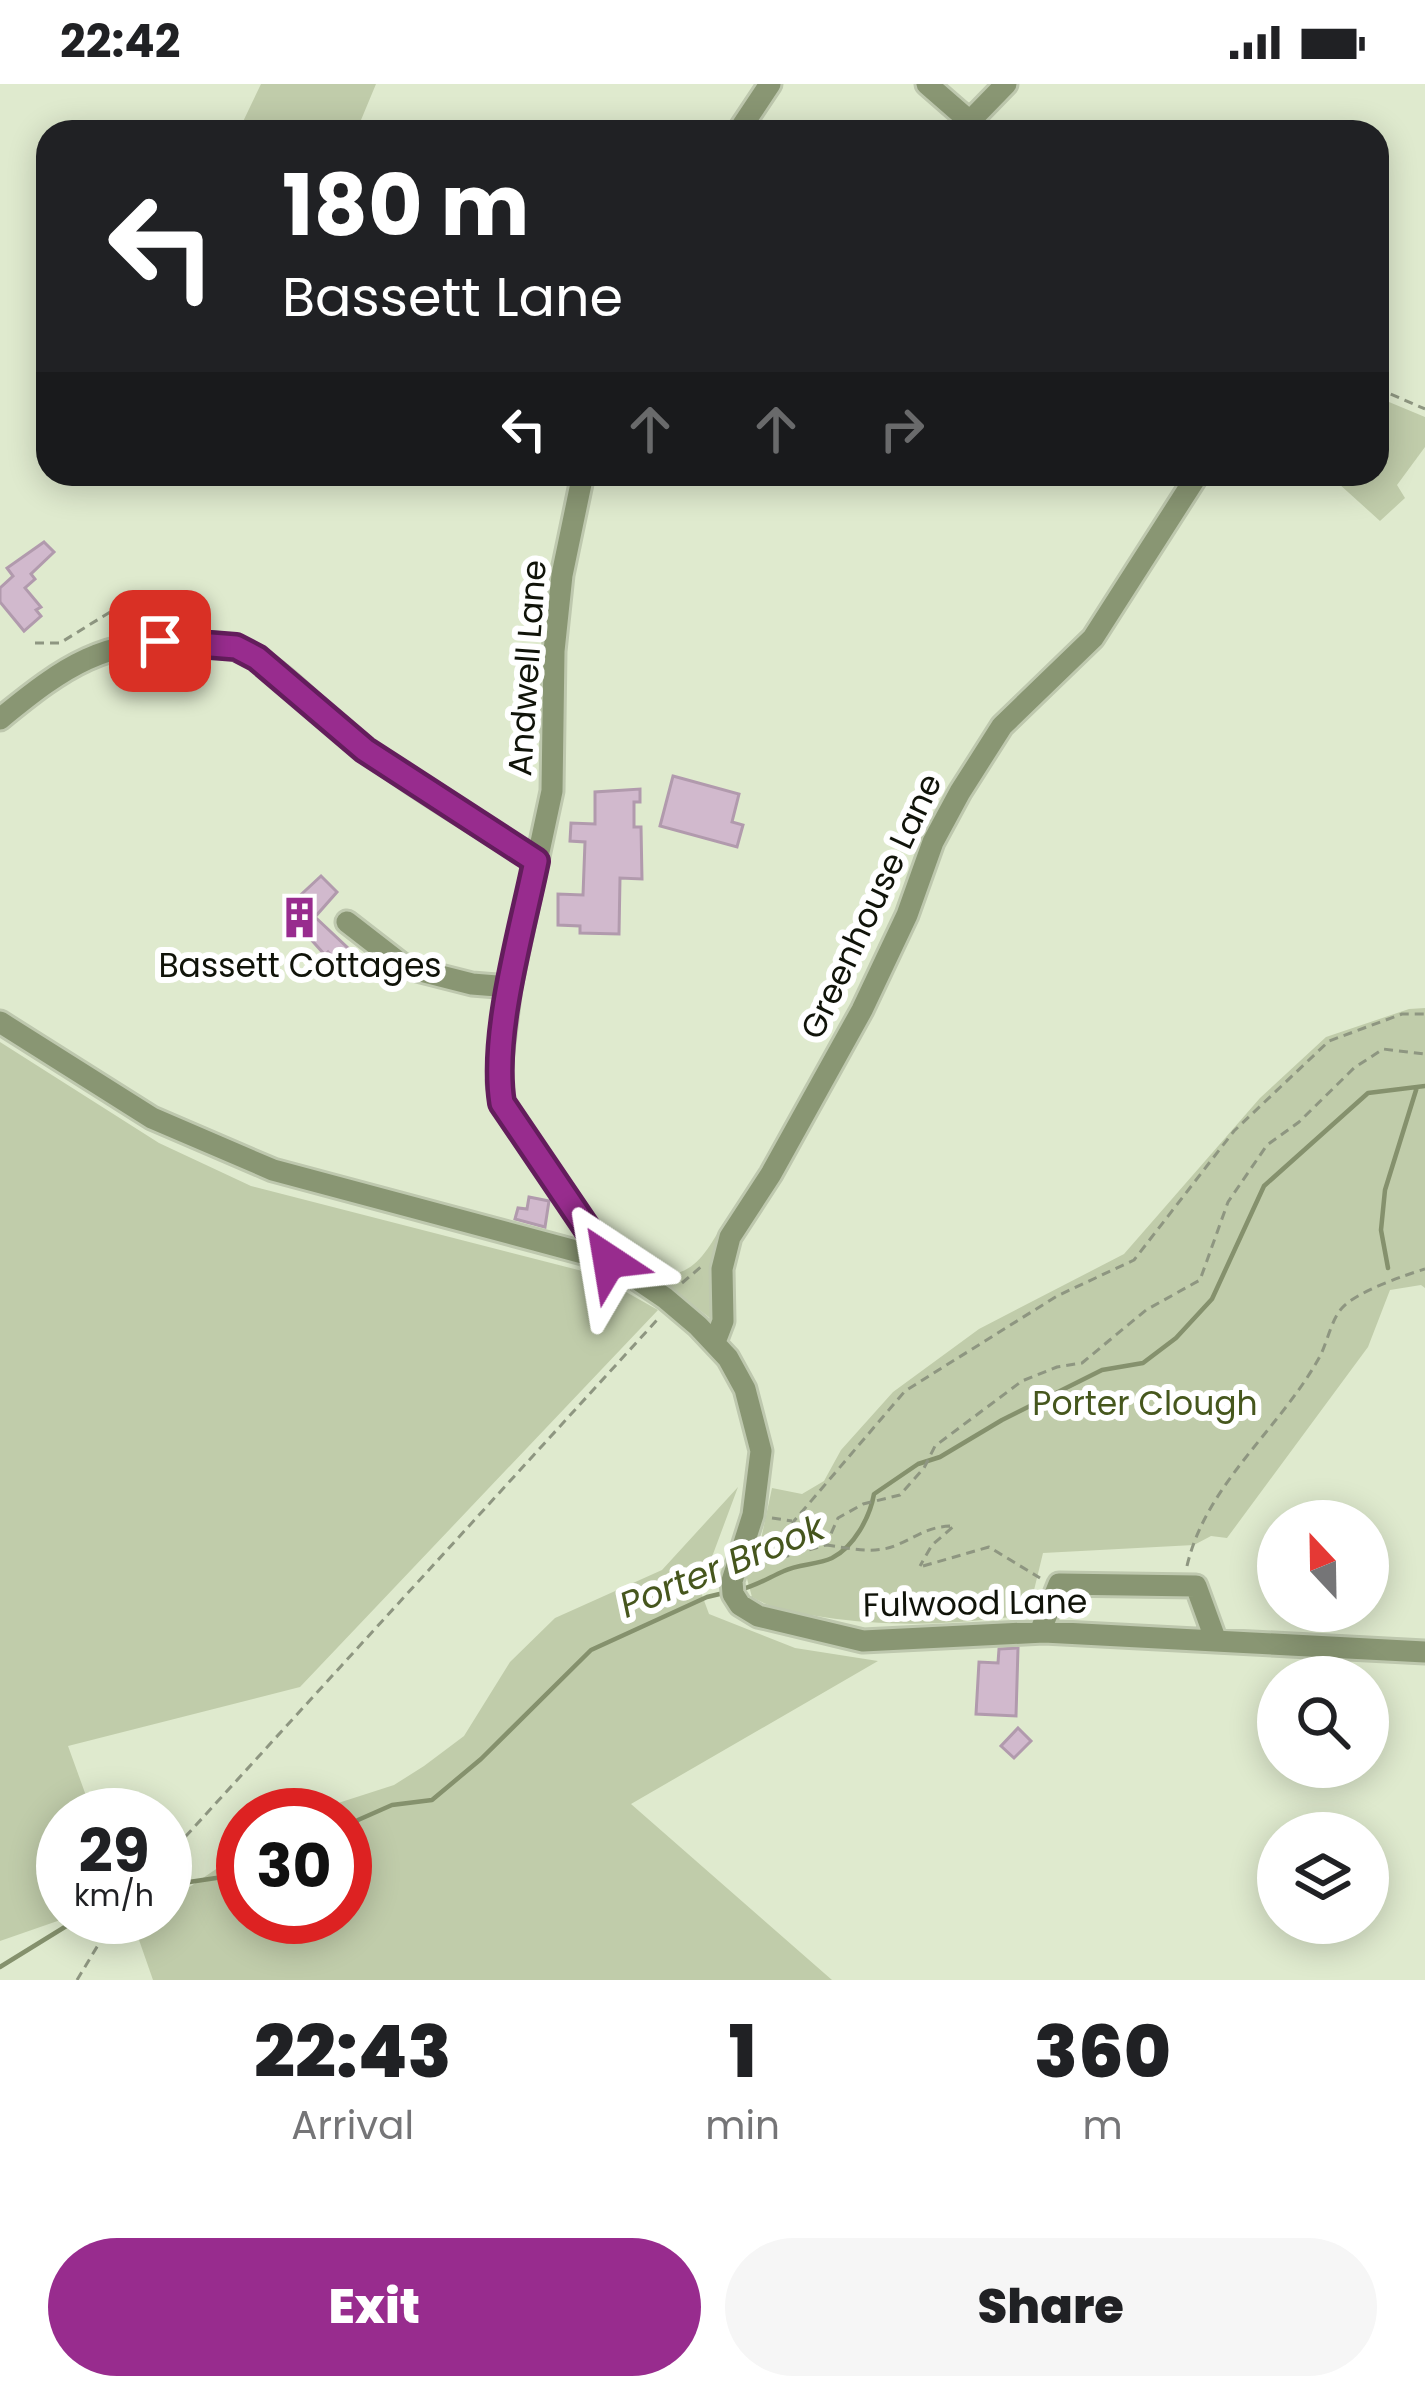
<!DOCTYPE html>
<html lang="en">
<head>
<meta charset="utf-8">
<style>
	:root { --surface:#fff; --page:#f6f6f6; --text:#202124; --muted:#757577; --accent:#982c8e }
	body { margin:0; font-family:Poppins,sans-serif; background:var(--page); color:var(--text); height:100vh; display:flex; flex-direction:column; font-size:45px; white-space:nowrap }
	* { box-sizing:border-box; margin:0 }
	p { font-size:39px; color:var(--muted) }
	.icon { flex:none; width:66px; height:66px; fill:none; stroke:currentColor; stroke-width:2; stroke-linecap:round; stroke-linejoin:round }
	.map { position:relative; height:1896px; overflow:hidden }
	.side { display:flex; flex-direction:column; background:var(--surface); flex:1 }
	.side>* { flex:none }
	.hud { position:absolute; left:36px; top:36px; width:1353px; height:366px; border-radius:36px; box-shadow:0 6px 30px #0003; background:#202124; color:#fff; overflow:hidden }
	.needle { width:78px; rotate:338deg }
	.controls { position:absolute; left:1257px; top:1416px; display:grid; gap:24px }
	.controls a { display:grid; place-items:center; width:132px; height:132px; border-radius:50%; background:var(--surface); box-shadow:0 6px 30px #0003; font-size:60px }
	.speed { position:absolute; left:36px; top:1704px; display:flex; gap:24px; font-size:60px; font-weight:700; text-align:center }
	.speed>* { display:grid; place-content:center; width:156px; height:156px; border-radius:50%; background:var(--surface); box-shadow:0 6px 30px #0003; line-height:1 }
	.speed small { font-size:30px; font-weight:400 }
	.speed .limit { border:18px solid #d22; background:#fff; color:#111 }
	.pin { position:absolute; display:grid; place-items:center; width:102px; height:102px; color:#fff; margin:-51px; border-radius:24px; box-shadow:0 6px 18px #0006 }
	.me { position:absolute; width:132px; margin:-66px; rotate:327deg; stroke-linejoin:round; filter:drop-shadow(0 0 9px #0008) }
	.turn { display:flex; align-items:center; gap:42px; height:252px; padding:0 48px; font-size:54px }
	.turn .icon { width:156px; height:156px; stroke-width:2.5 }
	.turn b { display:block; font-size:84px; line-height:102px }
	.lanes { display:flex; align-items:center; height:114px; padding:0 48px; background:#0003; justify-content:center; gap:60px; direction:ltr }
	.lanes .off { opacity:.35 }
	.eta { display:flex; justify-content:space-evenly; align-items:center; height:204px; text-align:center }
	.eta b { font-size:72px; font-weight:800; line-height:84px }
	.cta { display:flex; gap:24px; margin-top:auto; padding:24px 48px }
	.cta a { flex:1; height:138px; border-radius:72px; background:var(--accent); color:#fff; font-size:48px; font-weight:800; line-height:138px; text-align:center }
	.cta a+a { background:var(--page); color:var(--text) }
	.status { display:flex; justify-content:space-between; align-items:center; height:84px; padding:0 60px; background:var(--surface); direction:ltr }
	.status svg { height:33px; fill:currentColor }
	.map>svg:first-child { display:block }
</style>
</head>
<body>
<div class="status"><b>22:42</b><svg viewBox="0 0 49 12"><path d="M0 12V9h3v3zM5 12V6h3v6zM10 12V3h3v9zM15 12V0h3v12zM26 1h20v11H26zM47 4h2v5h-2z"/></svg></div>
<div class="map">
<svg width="1425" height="1896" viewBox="0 0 1425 1896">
	<rect width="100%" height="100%" fill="#dfeace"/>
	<!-- green -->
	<path fill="#c0ccaa" d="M261,0h115l-20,48h-118z
		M1377,313l48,20v30l-28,38 8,13 -25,23 -52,-47h49z
		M1425,924v280l-4,-3 -31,5 -22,57 -141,191 -16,-2 -17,9 -151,8 -15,62c-73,9 -132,13 -205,2 -26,-4 -49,-7 -71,-20l-6,-22 14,-31 12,-56 30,6 22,-13 17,-31 52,-58 86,-63 145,-75 136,-156 66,-61 83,-28z
		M0,958l159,101 92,43 343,88 64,36 -358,377 -232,59 25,69h-30v102h6l-69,24z
		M725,1137l-10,101 -59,-46c40,0 49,-23 69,-55z
		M738,1403l-35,94 -1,14 7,19 86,34 83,13 -247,143 201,176h-679l-22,-63h34v-24l20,-3 58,-39v66h102v-102h-44l93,-30 30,-19 40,-30 46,-74 45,-44 107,-48z"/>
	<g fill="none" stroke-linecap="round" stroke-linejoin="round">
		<!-- stream -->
		<path stroke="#85916d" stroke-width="4.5" d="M1388,1184l-7,-38 4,-40 32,-103
			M739,1506c17,-4 29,-12 45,-19 14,-7 33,-6 48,-13 22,-11 38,-41 42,-64l44,-30 22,-7 62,-37 100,-50 41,-7 33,-25 36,-39 52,-113 104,-93 57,-7
			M345,1748l13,-12 34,-15 40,-5 49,-41 110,-109 116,-53 21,-5
			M169,1801l74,-11
			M0,1883l81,-50"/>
	</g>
	<!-- building -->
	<path fill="#d1b9cd" stroke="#b19aad" stroke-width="3" d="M44,458l10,10 -23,22 4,5 -10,9 16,19 -5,3 5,6 -17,15 -24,-29v-14l13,-12 -6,-8z
		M673,692l66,18 -7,28 11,3 -6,22 -77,-21z
		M640,705v13h-6v25h7l1,52 -22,-1 -1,56 -39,-1v-7l-22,-1v-31l25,1 2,-53 -15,-1 1,-18 24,1v-32z
		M321,792l16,16 -22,25 34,32 -13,12 -8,-9 -3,3 -36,-40 8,-7 -5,-5z
		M529,1113l20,4 -4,26 -30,-8 3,-11 9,1z
		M1018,1564l-2,68 -40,-2 3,-52 19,1 1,-14z
		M1018,1644l13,13 -17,17 -13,-12z"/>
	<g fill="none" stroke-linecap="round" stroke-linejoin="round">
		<defs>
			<path id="minor" d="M927,0l55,48
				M970,37l36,-37
				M738,48l32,-48
				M583,390l-21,101 -8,76 -2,140 -42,196 -12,96 4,20 12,20 95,137
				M0,635c66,-54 103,-80 190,-77 22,1 44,3 63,14 41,24 74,66 113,94 54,41 113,75 170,111
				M347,838l58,45 67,17 38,3
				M0,938l152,96 121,52 336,90 56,38 33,28 30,32 17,31 16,62 -8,64 -21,66 1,13 7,11 18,11 105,25 181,-9 381,20
				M715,1258l8,-21 -1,-52 8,-32 41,-63 91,-164 45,-95 26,-73 27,-50 42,-66 91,-88 105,-164
				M1040,1548l19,-48 137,2 20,55"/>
		</defs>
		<!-- minor casing -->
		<use href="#minor" stroke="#bec8ae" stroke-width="27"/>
		<!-- path -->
		<path stroke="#8e9681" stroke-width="3" stroke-dasharray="9 6" stroke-linecap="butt" d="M1377,304l48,21
			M35,559h25l55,-34 28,-5 18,3 25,14
			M682,1199l20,-17
			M772,1434l20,3
			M826,1461c25,3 47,10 71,0 23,-10 32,-19 57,-19l-22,19 -12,21
			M766,1478l60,-17 12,-27 25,-14 37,-9 24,-27 11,-22 87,-65 35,-14 25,-4 64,-53 54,-30 28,-78 39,-57 32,-23 55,-54 29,-19 42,5
			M766,1478l18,-20 10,-21 111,-130 152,-95 77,-36 100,-129 95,-90 73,-27h23
			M923,1482l66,-19 51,31
			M1187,1482c19,-82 92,-136 132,-208 8,-14 12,-38 23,-50 14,-16 63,-33 83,-39
			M165,1775l492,-539
			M77,1896l38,-63"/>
		<!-- minor -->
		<use href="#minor" stroke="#899673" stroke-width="21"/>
	</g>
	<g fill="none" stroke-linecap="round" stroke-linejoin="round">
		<defs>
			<path id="route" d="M160,557l76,6 21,11 108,92 171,111c-14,69 -45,173 -34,242l107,158"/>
		</defs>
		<!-- route casing -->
		<use href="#route" stroke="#631d5c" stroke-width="30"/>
		<!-- route -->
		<use href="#route" stroke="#982c8e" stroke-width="21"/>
	</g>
	<!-- icons -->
	<defs>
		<symbol id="building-bare" viewBox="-9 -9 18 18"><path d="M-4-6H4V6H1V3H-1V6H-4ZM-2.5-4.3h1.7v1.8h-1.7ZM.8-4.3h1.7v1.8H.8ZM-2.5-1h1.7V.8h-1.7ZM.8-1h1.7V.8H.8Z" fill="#982c8e" stroke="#fff" stroke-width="2.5" paint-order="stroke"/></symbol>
	</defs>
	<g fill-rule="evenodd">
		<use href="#building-bare" x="270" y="804" width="59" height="59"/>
	</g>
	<g text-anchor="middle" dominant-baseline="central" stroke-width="12" stroke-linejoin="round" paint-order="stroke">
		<!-- street labels -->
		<g font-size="33" fill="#101309" stroke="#fff">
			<text transform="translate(527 584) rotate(-86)">Andwell Lane</text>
			<text transform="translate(871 822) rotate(-65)">Greenhouse Lane</text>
			<text transform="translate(975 1519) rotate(-1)">Fulwood Lane</text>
		</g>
		<!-- poi labels -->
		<g font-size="33" fill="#101309" stroke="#fff">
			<text x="300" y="881">Bassett Cottages</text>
		</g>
		<!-- park labels -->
		<g font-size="33" fill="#46571d" stroke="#fff">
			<text x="1145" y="1319">Porter Clough</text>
		</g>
		<!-- water labels -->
		<g font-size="36" font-style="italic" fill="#46561d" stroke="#fff">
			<text transform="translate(722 1482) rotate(-22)">Porter Brook</text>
		</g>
	</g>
</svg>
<div class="controls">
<a><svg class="needle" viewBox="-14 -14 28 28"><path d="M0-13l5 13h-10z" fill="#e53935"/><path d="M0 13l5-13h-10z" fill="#757577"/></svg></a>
<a><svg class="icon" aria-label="search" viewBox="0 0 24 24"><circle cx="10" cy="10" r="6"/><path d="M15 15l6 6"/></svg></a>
<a><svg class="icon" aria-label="layers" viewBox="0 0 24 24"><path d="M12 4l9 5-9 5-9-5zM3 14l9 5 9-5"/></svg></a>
</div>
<div class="speed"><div>29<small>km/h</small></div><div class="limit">30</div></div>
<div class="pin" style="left:160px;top:557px;background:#d93025"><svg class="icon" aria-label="arrive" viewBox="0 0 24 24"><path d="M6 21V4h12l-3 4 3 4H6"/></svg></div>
<svg class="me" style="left:609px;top:1177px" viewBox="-20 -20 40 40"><path d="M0-17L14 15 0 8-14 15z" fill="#982c8e" stroke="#fff" stroke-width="4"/></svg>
<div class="hud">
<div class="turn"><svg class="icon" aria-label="left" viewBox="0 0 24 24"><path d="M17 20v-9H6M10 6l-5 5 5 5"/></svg><div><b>180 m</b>Bassett Lane</div></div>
<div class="lanes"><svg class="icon" aria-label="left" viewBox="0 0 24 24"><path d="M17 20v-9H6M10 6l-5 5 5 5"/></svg><svg class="icon off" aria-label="ahead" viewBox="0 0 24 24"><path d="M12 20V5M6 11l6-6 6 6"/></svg><svg class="icon off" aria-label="ahead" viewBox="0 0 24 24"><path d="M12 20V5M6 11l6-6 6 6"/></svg><svg class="icon off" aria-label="right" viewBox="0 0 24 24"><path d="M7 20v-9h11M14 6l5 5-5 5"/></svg></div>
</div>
</div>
<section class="side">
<div class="eta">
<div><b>22:43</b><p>Arrival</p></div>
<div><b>1</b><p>min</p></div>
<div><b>360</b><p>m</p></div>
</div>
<div class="cta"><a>Exit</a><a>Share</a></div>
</section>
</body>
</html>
